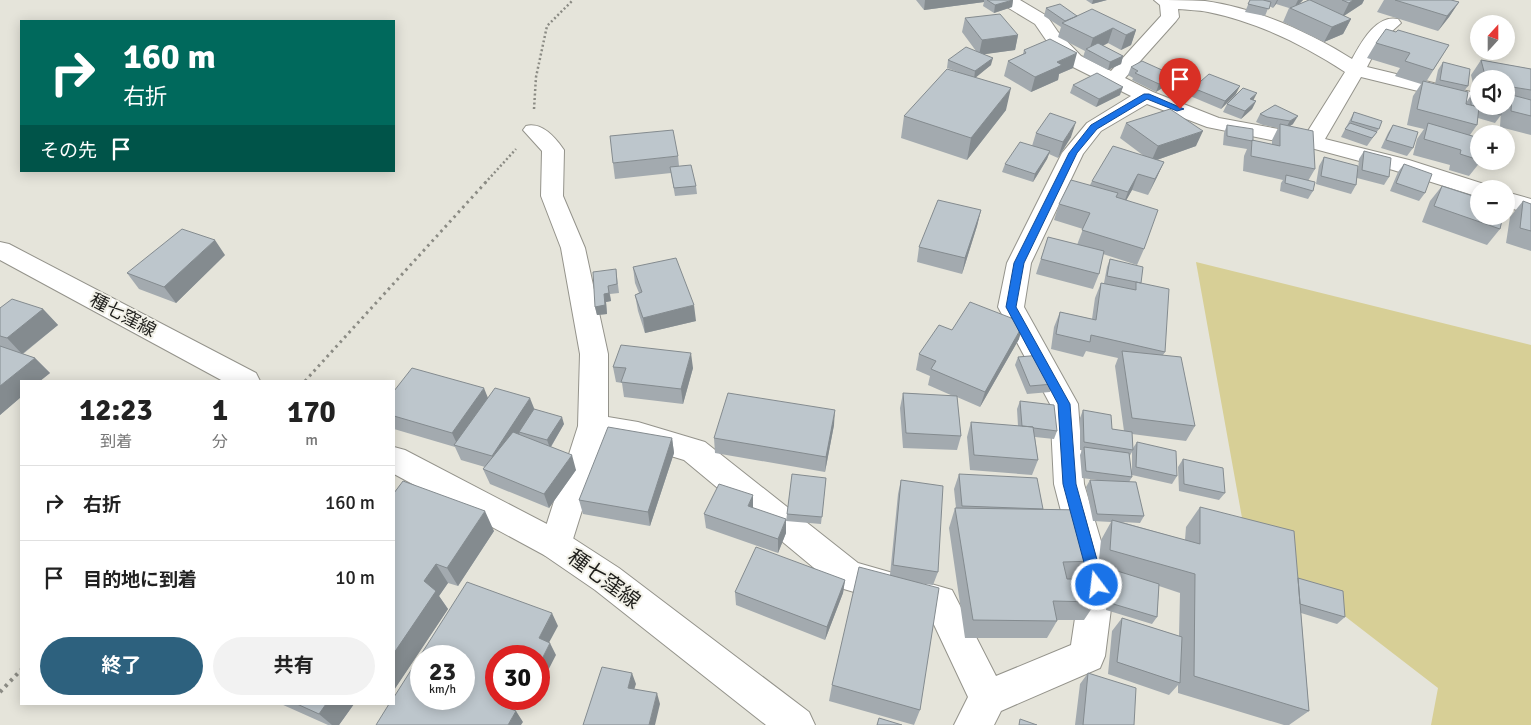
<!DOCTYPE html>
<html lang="ja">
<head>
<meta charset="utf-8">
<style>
	:root { --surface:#fff; --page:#f2f2f2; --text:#222; --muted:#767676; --line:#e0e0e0; --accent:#2d617e }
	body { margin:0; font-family:Signika,"Noto Sans JP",sans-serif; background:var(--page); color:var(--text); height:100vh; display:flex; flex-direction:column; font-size:19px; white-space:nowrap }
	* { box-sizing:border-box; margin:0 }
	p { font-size:16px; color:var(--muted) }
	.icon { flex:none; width:28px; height:28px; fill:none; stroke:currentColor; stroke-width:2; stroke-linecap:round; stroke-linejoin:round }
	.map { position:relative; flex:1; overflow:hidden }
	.side { position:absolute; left:20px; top:380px; width:375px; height:325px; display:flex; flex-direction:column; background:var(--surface); border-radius:0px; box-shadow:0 2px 12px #0003 }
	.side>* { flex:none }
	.guide { position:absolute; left:20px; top:20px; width:375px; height:152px; border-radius:0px; box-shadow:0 2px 12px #0003; background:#00695c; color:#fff; overflow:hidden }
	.needle { width:32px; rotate:21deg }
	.controls { position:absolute; left:1470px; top:15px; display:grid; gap:10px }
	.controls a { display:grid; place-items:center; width:45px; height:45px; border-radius:50%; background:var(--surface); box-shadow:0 2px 12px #0003; font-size:25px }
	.speed { position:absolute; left:410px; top:645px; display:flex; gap:10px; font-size:25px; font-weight:700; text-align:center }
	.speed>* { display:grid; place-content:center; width:65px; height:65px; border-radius:50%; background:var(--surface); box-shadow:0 2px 12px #0003; line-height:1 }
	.speed small { font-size:12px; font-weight:400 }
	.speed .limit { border:8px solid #d22; background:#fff; color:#111 }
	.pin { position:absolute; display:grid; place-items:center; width:42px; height:42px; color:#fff; margin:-51px -21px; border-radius:50% 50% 50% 0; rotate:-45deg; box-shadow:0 0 5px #0007 }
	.pin .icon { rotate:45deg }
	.me { position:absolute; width:55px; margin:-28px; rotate:345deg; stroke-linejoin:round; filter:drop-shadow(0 0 4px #0008) }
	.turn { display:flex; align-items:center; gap:18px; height:105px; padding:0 20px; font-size:22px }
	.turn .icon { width:65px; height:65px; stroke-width:2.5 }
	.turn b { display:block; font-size:35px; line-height:42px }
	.then { display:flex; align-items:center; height:48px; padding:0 20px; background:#0003; gap:10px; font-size:19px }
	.eta { display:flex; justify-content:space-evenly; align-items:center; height:85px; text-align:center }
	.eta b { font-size:30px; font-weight:700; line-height:35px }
	.primary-button { display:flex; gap:10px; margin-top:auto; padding:10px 20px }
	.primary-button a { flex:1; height:58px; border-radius:30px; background:var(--accent); color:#fff; font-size:20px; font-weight:700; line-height:58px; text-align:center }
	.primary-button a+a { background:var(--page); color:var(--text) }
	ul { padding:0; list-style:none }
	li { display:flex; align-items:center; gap:15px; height:75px; padding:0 20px; border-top:1px solid var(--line) }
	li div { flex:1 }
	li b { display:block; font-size:19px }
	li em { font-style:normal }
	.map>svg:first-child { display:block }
</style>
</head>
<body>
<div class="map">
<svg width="1531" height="725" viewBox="0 0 1531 725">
	<rect width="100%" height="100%" fill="#e5e4da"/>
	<!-- green -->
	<path fill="#d7cf96" d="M1196,262l335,83v380h-100l7,-37 -192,-148z"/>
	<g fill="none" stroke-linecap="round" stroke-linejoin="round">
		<defs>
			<path id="minor" d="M999,0h21l27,16 11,16 23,24 30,15 50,-55 -1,-11 -6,-5c17,0 34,0 51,1 51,7 104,31 147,58 9,-16 24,-45 46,-40l3,4 -21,19 -13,25 112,27v12l-118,-29 -36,62 84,21 78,25 2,4h-10v8l-86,-27 -82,-22 -104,-21 -60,-23 -46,27 -18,23 -52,109 -7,44 54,97 6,80 30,101 -9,71 -5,12 -99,43 -7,14h-40l14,-28 -39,-83 -92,-27 -153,-127 -46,-14 -34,-6 -36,115 -12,5 -12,-5 -4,-10 38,-119 2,-72 -19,-106 -20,-52 1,-45 -19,-21 3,-4c16,-4 29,11 38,24l-1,46 22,52 23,106v63l30,5 67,20 153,121 94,27 44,86 75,-31 9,-60 -26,-101 -4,-80 -52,-97 9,-44 55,-110 25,-30 44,-27 -64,-32 -21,-24 -11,-16 -33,-20zM1178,9c10,1 20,1 30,3 49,10 96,33 137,60l-39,62 -87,-16 -66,-26 -28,-14 51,-57 3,-4z
				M1506,192l25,7v15l-25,-7z"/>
			<path id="major" d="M0,242l9,2 247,129 4,8h-37l-223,-121z
				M394,447l11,3 163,85 51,33 190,144 6,13h-49l-171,-135 -51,-35 -150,-81z"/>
		</defs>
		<!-- minor casing -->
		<use href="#minor" stroke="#94938b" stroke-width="2"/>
		<!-- major casing -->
		<use href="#major" stroke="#94938b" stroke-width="2"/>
		<!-- path-far2 -->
		<path stroke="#8b8b84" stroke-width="2.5" stroke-dasharray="2 2.5" stroke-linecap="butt" d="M534,109l2,-32 11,-51 26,-26
			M485,183l31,-34"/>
		<!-- path-far1 -->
		<path stroke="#8b8b84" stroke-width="3" stroke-dasharray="2.5 4" stroke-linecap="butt" d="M305,381l181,-199"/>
		<!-- path -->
		<path stroke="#8b8b84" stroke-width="4" stroke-dasharray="3 4.5" stroke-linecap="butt" d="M0,692l21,-22"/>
		<!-- minor -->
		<use href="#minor" fill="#fff" fill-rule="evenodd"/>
		<!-- major -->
		<use href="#major" fill="#fff" fill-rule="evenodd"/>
	</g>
	<!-- wall -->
	<path fill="#a3aaaf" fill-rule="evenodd" d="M916,0h97l-1,7 -18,6 -11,-7 1,-4 -60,8z
		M1086,0h21l-15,4z
		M1249,0h54l-4,4 10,-4h55l-2,4 -18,12 7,3 -8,15 -19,8 -41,-20 6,-14 -13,-4 -3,4 -4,-2 -4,10 -20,-4 5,-12z
		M1384,0h67l8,2 -10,15 -11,14 -61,-19z
		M1046,8l90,22 -5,15 -10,5 -13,-7 -5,3 20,10 -2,8 -13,6 -25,-13 2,-6 -27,-14 3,-10 -17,-11z
		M965,18l53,17 -3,15 -31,4 7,11 -16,12 31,33 -39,50 -66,-22 3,-22 54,-44 -11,-4 1,-8 28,-9 -14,-19z
		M1396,32l53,13 -23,37 9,2 3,-14 5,-8 25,24 -4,5 2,12 5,-8 5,1 -5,-21 10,-15 50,9v66l-31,-8 1,-17 3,-4h2v-27h-27v27l22,9 -6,8 -17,-5 -1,7 -7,10 9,3v23h2l-12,15 -20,-6 1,-5 -37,-10 4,-16 7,-10 -17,-4 6,-29 8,-12 -26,-8 5,-8 -33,-10 9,-15z
		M1024,50l49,18 -14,6 -1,6 -27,12 -27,-16 4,-15 15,-7z
		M1131,67l39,16 -14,9 -24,-12 1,-2 -5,-3z
		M1073,85l47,10 -24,12 -26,-14z
		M1193,88l43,6 -15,15 -31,-13z
		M1253,100l3,1 -4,8 -11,10 -18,-7 4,-8z
		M1275,105l18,19 -3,2 25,43 -7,12 5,10 -5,8 -28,-8 1,-8 2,-3 -40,-9 1,-15 3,-7 -24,-4 1,-12 3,-8 26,16 19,3v-4l6,-12 -15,-3 -7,-3 4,-8z
		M1354,112l25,17 -12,17 -26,-9z
		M1126,123l70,23 -39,14 7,2 -7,15 -9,18 -16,-5 -6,10 18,49 -7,16 -34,-11 -4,20 -6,15 -57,-15 12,-37 29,8 6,-16 -29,-9 5,-16 31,-19 2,-4 52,-25 -24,-18z
		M1393,125l20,23 -6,8 -26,-8 7,-15z
		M1036,133l35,4 -13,21 -9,-4 -2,5 -14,23 -31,-10 3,-8 27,-18z
		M1364,151l25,26 -5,8 -27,-7 -1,7 -5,9 -35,-10 3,-18 5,-9 34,13 1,-11z
		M678,156l1,10 17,20 1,8 -22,2 -4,-23 -56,6 -2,-16z
		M1404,164l21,29 -6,8 -29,-10 8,-19z
		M1442,186l31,10 5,-6 22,39 -13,16 -65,-23 8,-21z
		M1523,201l8,3v47l-25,-8 4,-26z
		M981,210l-4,16 -15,48 -45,-12 2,-15z
		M225,255l-49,48 -37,-14 -12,-16z
		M1110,259l31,24 24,69 -2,3 32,71 -9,15 -54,-7 1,14 4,-6 40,34 -5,8 -40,-9v2l-3,5 15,34 -4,7 -18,-1 63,18 1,-13 14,-20 98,71 47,39 -8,7 -36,-11 8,98 -20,14h-5l-106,-32v-8l-9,10 -61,-21 4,-43 10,-13 57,18 1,-43 -21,-7 -2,31 -5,7 -46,-14 3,-33 3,-4 -14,-4 3,-29 10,-18 -18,-1 -7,-34 4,-7h7l-15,-2 -2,-23 2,-5h-2v-32l3,-8 29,19 12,2 -9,-65 3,-8 -32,-7 -3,6 -32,-8 3,-22 6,-15 32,7 3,-21 6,-15h3l3,-16zM1132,452v21l-3,-16z
		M633,267l63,54 -51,12 -7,-22 -3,-16 4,-2 -4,-10z
		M616,269l3,24 -9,1 1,7 -5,1 1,12 -10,1 -2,-8z
		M0,308l43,1 15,16 -35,29 12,4 15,15 -10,8h-19v16l-21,18z
		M952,330l67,9 -39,68 -23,-10 4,39 -4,14 -54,-2 -3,-40 3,-15 50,3 -25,-11 2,-9 -14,-6 3,-16z
		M1018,357l35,27 -3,8 -23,2 -12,-29z
		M613,367l80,1 -10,36 -59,-7 -2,-14 -6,-1z
		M394,391l94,7 46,11 30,15 -13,23 25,23 -27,38 -59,-24 -7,-15 2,-2 -24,-7 -6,-13 -61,-18z
		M1020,401l37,30 -3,8 -19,-2 3,23 -6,15 -62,-5 -3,-33 4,-15 47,4 -1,-17z
		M834,425l-9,47 -110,-19 -1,-15z
		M672,438l2,15 -24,73 -67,-12 -4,-14z
		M1183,459l42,34 -6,7 -40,-9 -1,-24z
		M959,474l84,35 54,52 -11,18 10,23 -12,18h-27v1l-10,17h-82l-16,-110 6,-20h1l-2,-19z
		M826,478l-5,46 -35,-3 1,-7z
		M901,480l37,92 -5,13 -16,-2 3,127 -6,15 -85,-24 3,-16 58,-110 8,-81z
		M394,493l100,38 -36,55 -10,-3 -9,13 9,13 -54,81z
		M704,514l82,19 -8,20 -72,-25z
		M845,580l-2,13 -18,47 -89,-35 -1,-13z
		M1088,673l46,52h-59l5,-41z
		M521,699h12l-2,4z
		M281,704h73l-15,21h-11z"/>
	<!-- shaded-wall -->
	<path fill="#848b8f" d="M925,0h59v2l-60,8z
		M1013,0l-1,7 -18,6 1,-8z
		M1093,0h14l-15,4z
		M1277,0h1l-2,4 -3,4z
		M1298,0h5l-10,10z
		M1353,0h11l-2,4 -20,13 7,-14z
		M1459,2l-10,15 -11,14 9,-15z
		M1351,19l-8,15 -19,8 8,-15z
		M1113,28l-5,15 -18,9 -1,-1 4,-13z
		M1136,30l-5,15 -10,5 5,-15z
		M1018,35l-3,15 -36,5 3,-15z
		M1077,53l-4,15 -14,6 -1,6 -27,12 4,-15 22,-15z
		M1123,56l-2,8 -13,6 2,-8z
		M993,58l-2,7 -17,14 1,-8z
		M1173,75l-3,8 -14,9 3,-8z
		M1240,86l-4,8 -15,15 4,-8z
		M1123,87l-3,8 -24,12 3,-8z
		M1011,88l-5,22 -39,50 4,-22z
		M1257,93l-4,8 -3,-2z
		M1256,101l-4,8 -11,10 4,-8z
		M1298,116l-5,8 -8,5 5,-8z
		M1076,122l-5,15 -13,21 5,-16z
		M1203,131l-7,15 -45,16 7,-16z
		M1050,151l-3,8 -14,23 2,-8z
		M1164,162l-7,15 -9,18 7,-16z
		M1138,174l-6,16 -10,18 6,-16z
		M981,210l-4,16 -15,48 3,-16z
		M215,240l10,15 -49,48 -12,-16z
		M608,286l3,15 -5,1 1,12 -10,1 -2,-8 9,-13z
		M694,305l2,16 -51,12 -2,-15z
		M43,309l15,16 -36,29 -15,-16z
		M1024,323l-5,16 -39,68 5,-15z
		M691,353l2,15 -10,36 -2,-15z
		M35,358l15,15 -10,8h-19v16l-21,18v-29z
		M484,388l6,15 -32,43 -6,-13z
		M530,398l6,15 -17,19 1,4 -22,35 -6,-15z
		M835,410l-1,15 -9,47 1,-15z
		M562,417l2,7 -14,24 -3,-8z
		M672,438l2,15 -24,73 -2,-14z
		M572,455l4,15 -27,38 -5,-14z
		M753,495v14l-5,-3z
		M485,511l9,20 -36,55 -11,-18z
		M786,519v14l-8,20v-14z
		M436,564l12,19 -9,13 9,13 -54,81v-37l30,-72z
		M845,580l-2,13 -18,47 2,-13z
		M552,613l6,13 -13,24 -6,-12z
		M550,643l6,12 -17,33v-23z
		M632,673l4,11 -5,15 -3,-11z
		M657,693l3,11 -5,21h-6z
		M505,699h13l-9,17 -8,-11z
		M529,699h4l-2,4z
		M326,704h28l-15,21h-7l-13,-11z
		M516,711l7,11 -2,3h-13z"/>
	<!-- building -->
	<path fill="#bdc6cc" stroke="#848b8f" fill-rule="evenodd" d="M987,0h26l-18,5z
		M1250,0h13l8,2 -2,7 -21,-5z
		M1309,0h1l41,19 -19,8 -42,-19z
		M1342,0h11l-4,3z
		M1395,0h56l8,2 -12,14z
		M1060,4l17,12 -12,5 -19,-13z
		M1092,9l44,21 -10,5 -13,-7 -20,10 -31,-15z
		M1000,14l18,21 -36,5 -17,-22z
		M1386,29l10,3 2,-2 51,15 -16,25 -28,-9 5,-8 -34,-10z
		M1050,39l27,14 -20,9 5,3 -27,12 -27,-16 18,-8 -2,-3z
		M1098,43l25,13 -13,6 -24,-13z
		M966,47l27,11 -18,13 -27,-11z
		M1481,60l50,9v21l-25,-4v-7h-20z
		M1142,61l31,14 -14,9 -24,-11 3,-2 -7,-4z
		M1443,62l27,7 -2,17 -28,-6z
		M947,69l64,19 -40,50 -67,-22z
		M1097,73l26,14 -24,12 -26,-14z
		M1209,74l31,12 -15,15 -32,-13z
		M1423,81l45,11 -2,12 13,3 -2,18 -60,-16z
		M1243,88l14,5 -7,6 6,2 -11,10 -18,-7z
		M1471,95l8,2v9h22v9l-22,-6v-2l-8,-2z
		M1512,95l19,5v16l-20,-5z
		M1275,105l23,11 -8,5 -23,-4 -7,-3z
		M1170,109l33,22 -45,15 -32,-23z
		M1354,112l28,9 -3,8 -28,-8z
		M1050,113l26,9 -13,20 -27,-9z
		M1350,123l27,9 -5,6 -27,-9z
		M1428,123l51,15v22l-19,-6 1,-4 -37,-11z
		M1280,124l33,7 2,38 -64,-13 1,-16 28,6z
		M1227,125l26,4v12l-1,-1v1l-25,-5z
		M1393,125l25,7 -5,16 -27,-8z
		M673,130l5,26 -65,7 -3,-27z
		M1020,142l30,9 -15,23 -30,-10z
		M1113,146l51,16 -9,17 -17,-5 -10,18 -36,-11z
		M1364,151l27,7 -2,19 -27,-7z
		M1324,157l34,9 -2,19 -35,-9z
		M1404,164l28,10 -7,19 -29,-10z
		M691,165l5,21 -22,2 -4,-21z
		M1286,175l29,7 -2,9 -28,-8z
		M1071,180l47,13 -2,4 42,13 -14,39 -62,-19 8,-17 -31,-9z
		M1442,186l34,11 2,-7h1v26h24l-3,13 -66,-23z
		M938,200l43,10 -16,48 -46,-11z
		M1523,201l8,3v27l-11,-3z
		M182,229l33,11 -51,47 -37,-14z
		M1048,237l56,14 -5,23 -58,-15z
		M676,258l18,47 -51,13 -8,-23 7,-3 -9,-25z
		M1110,259l33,8 -2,16 -34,-7z
		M616,269l1,15 -9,2 1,7 -5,1 1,11 -10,2 -2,-35z
		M1136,282l33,7 -4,63 -74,-17 -1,7 -34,-8 4,-22 36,8 5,-37 35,7z
		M12,299l31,10 -36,29 -7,-2v-28z
		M970,302l54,21 -39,69 -54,-23 5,-8 -17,-7 20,-29 13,5z
		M621,345l70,8 -10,36 -60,-7 5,-14 -13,-1z
		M0,346l35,12 -35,28z
		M1122,351l59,6 14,69 -63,-8z
		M1041,355l12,29 -23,2 -12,-29z
		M412,368l72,20 -32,45 -58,-17v-25z
		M495,388l35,10 -38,58 -38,-11z
		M728,393l107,17 -9,47 -112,-19z
		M903,393l54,3 4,40 -55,-3z
		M1020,401l34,4 3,26 -23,-3 -1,-1 -11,-1z
		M534,409l28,8 -15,23 -28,-8z
		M1083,410l28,5 1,14 20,3 1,18 -49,-8z
		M971,422l62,5 5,33 -64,-5z
		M608,427l64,11 -24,74 -69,-12z
		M513,432l59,23 -28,39 -61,-25z
		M1137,442l39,9 1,25 -41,-9z
		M1084,447l45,6 3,24 -46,-6z
		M1183,459l40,9 2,25 -41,-9z
		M792,474l34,4 -4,39 -35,-3z
		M959,474l78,4 6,31 -81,-3z
		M901,480l42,6 -5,86 -45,-7z
		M1090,480l46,2 8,34 -47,-2z
		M403,481l82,30 -38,57 -11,-4 -12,17 12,10 -42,62v-160z
		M719,484l34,11 -5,11 38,13 -8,20 -74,-25z
		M1200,507l94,24 15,180 -115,-35 1,-102 -85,-24 2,-30 88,24z
		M955,508l128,2 14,51 -34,1 4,17h23l6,23 -43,-1 4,20 -84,-1z
		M756,547l89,33 -18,47 -92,-35z
		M859,567l80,21 -19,122 -88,-25z
		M1114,570l45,14 -2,33 -47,-14z
		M1298,578l45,13 2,26 -45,-13z
		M467,582l85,31 -13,25 11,5 -11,22v-9h-43v43h9l-4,6 15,6 -8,14h-132l13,-21h5v-7zM421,656h43v43h-43z
		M1122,618l60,19 -2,46 -63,-21z
		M602,667l30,6 -4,15 29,5 -8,32h-66z
		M1088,673l48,15 -2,37h-51z
		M297,704h29l-7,10z
		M879,718l23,7h-25z
		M1020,719l17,6h-18z"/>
	<!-- route -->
	<path fill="#1a73e8" stroke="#114b97" d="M1144,94h5l35,15 -7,2 -30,-12 -50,30 -20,24 -53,110 -8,44 54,97 6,80 28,101 -2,5 -5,2 -5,-2 -2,-5 -27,-101 -5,-80 -52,-97 8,-44 55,-110 22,-28z"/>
	<g text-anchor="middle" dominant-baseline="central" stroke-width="4" stroke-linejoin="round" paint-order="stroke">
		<!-- street labels -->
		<g font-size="18" fill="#1f1f1c" stroke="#f2f1e8">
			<text transform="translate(123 315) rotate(28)">種七窪線</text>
		</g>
		<!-- near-street labels -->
		<g font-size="21" fill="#1f1f1c" stroke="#f2f1e8">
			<text transform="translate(604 579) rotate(36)">種七窪線</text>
		</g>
	</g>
</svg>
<div class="controls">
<a><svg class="needle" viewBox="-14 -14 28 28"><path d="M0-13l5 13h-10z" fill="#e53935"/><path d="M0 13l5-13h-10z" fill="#767676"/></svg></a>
<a><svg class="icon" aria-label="sound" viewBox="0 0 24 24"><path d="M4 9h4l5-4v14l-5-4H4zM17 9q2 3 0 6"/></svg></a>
<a>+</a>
<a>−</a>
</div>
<div class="speed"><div>23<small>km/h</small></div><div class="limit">30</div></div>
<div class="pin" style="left:1180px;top:109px;background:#d93025"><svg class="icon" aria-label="arrive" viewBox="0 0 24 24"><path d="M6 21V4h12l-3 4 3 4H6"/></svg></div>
<svg class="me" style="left:1097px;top:585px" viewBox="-20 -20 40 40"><circle r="17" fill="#1a73e8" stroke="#fff" stroke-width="3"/><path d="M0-11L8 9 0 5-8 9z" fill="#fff"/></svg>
<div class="guide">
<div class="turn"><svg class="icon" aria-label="right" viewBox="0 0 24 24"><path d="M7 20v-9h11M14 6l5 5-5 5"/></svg><div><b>160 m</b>右折</div></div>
<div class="then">その先<svg class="icon" aria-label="arrive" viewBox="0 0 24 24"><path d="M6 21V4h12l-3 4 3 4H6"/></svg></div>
</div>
<section class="side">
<div class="eta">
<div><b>12:23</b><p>到着</p></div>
<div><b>1</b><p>分</p></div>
<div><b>170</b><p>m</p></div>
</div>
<ul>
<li><svg class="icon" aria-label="right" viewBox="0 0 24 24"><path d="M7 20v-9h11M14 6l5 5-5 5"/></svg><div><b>右折</b></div><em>160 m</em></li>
<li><svg class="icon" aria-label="arrive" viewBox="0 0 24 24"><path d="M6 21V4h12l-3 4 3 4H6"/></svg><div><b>目的地に到着</b></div><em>10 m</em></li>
</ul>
<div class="primary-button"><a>終了</a><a>共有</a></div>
</section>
</div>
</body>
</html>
